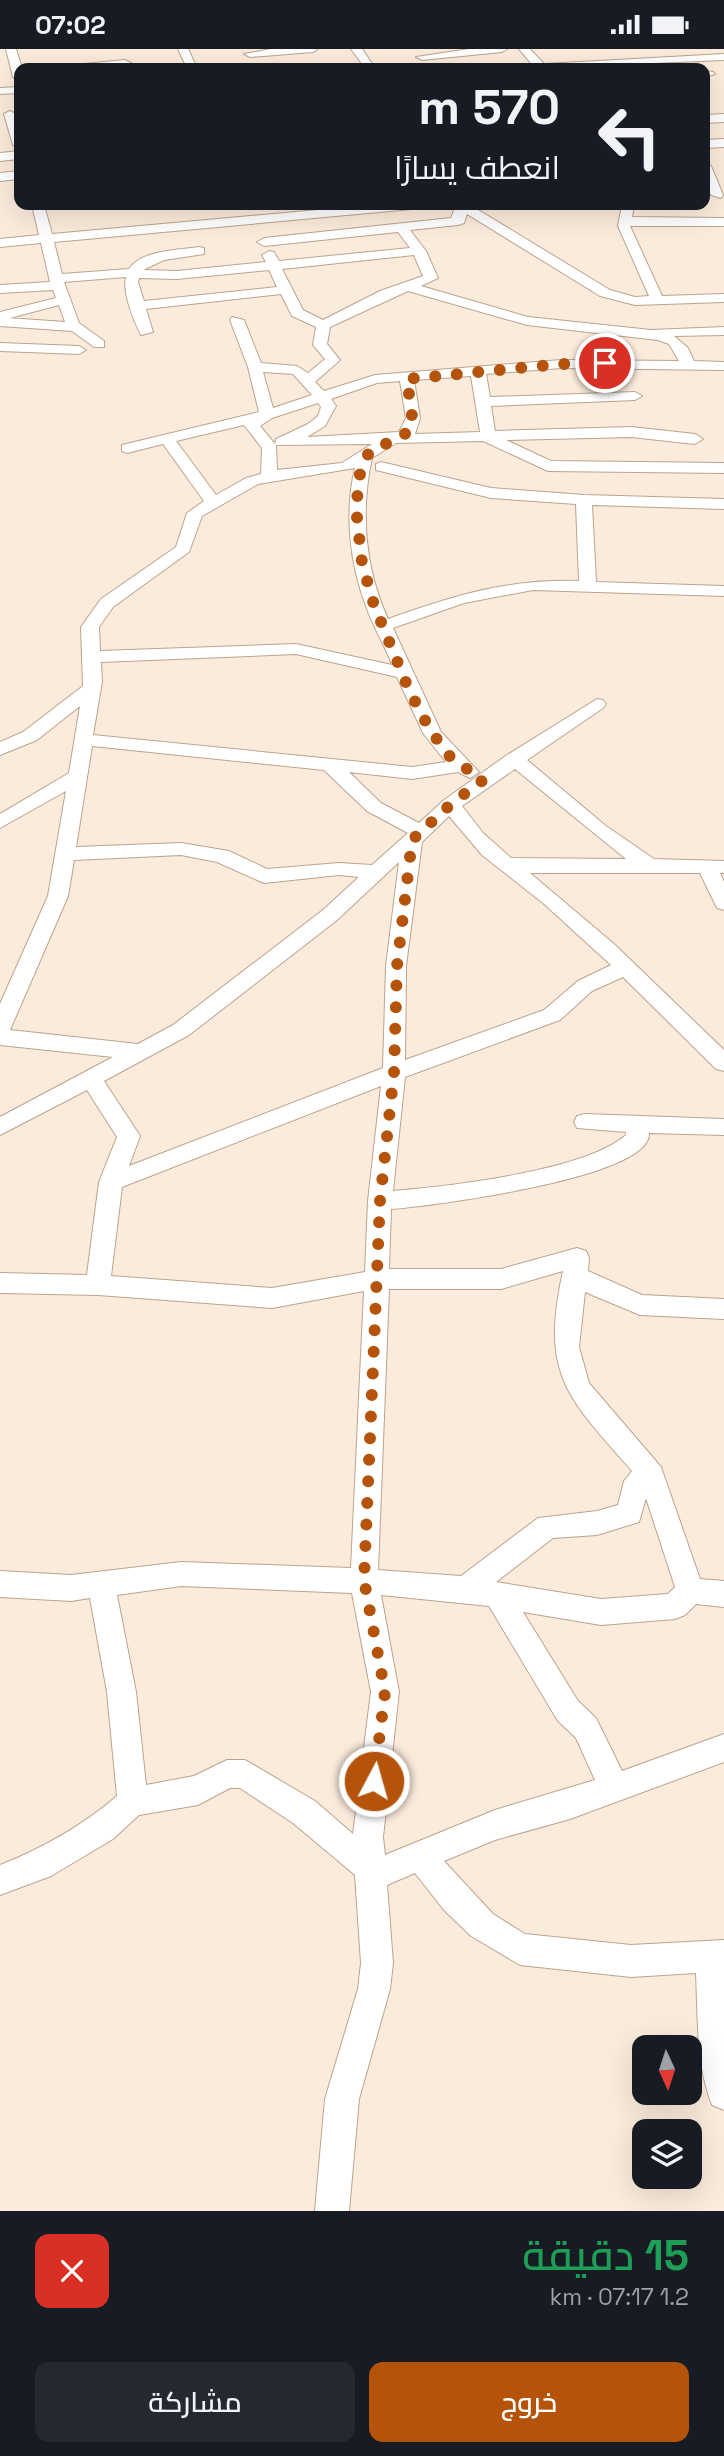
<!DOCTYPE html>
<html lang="ar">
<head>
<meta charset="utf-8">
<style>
	:root { --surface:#171b24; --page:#242831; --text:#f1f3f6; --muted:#9ea1a6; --accent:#b45309 }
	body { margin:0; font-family:"Space Grotesk",Cairo,sans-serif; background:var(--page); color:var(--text); direction:rtl; height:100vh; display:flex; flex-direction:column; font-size:26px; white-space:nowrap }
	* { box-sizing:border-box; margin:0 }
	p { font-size:23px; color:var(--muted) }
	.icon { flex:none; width:38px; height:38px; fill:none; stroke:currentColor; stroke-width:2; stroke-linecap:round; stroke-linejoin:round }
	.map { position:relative; height:2162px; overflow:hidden; direction:ltr }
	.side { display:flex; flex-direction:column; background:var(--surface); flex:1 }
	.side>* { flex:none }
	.banner { position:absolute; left:14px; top:14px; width:696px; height:147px; border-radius:14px; box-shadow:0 7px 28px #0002; direction:rtl; background:#171b24; color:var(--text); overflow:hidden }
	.needle { width:46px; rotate:177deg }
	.fabs { position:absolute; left:632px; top:1986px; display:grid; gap:14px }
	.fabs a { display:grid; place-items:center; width:70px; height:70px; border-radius:14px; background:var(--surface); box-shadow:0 7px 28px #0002; font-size:35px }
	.pin { position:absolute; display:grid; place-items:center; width:60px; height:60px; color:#fff; margin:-30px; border:4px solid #fff; border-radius:50%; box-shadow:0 2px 7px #0007 }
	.me { position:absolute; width:77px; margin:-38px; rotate:6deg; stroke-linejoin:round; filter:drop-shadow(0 0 5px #0008) }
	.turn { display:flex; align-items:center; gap:24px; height:147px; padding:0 35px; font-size:32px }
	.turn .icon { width:91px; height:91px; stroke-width:2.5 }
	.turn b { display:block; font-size:49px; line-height:60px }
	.round { display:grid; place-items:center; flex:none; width:74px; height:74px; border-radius:14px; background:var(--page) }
	.summary { display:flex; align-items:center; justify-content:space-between; height:119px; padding:0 35px }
	h1 { font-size:42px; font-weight:600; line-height:52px; color:#1e9e55 }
	.action { display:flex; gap:14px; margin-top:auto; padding:14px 35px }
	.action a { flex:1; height:80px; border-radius:14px; background:var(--accent); color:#fff; font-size:28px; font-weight:600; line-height:80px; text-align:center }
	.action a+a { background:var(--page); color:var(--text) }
	.status { display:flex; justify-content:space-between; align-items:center; height:49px; padding:0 35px; background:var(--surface); direction:ltr }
	.status svg { height:19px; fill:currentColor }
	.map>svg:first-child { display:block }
</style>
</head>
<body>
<div class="status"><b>07:02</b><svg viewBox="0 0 49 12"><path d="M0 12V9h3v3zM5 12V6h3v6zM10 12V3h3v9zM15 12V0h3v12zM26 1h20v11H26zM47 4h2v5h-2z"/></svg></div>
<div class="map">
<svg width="724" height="2162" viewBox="0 0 724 2162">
	<rect width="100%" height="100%" fill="#fbebdc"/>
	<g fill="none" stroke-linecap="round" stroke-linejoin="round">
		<defs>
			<path id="minor" d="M6,0h10l6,19h-3v12l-6,-3z
				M178,0h10l9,19h-10z
				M271,0h47l-5,3 -63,5 -6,-3z
				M351,0h11l13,19h-10z
				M469,0h38l-5,3 -80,8 -6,-3z
				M519,0h11l14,15 180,-10v6l-189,8z
				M125,11l6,3 -2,2 -61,3 6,-3z
				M705,22l8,1 2,2 -10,3z
				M19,38v6l-19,1v-6z
				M10,62l6,3 3,35 -6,-4 -9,-31z
				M724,65v8l-19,1v-8z
				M724,90v8l-19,1v-8z
				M19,102v8l-19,2v-8z
				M705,113l6,4 12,29 -2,3 -10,-3 -6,-13z
				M19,122v8l-19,2v-8z
				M32,156h12l8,29 321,-29h45l-6,4 -358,33 8,32 67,-5c12,-19 50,-19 70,-22l5,1v6l-40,6 -21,10 34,1 89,-9 -4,-7 7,-4 5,1 5,9 131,-13 -12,-16 -134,14 -7,-4 7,-4 187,-20 5,-13h14l140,85 25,7 14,-1 -31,-70 4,-21h12l-2,12 92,1v8h-94l32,70 62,-2v8l-89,3 -35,-9 -133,-82 -3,9 -6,2 -48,5 16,21 12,27 -17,8 107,31 123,13 73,-3v8l-50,1 14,12 6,13 30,1v8l-163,-2 -75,6 4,23 145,-5 7,4 -7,4 -144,6 4,25 136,-4 64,7 8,5 -8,5 -64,-7 -125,3 45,21 173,2v10l-176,-2 -65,-30 -87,2 -24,15c-12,54 -7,111 16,161 67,-24 119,-40 191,-38l-3,-77 -85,-6 -115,-28v-6l5,-2 110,26 93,7 140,4v10l-132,-4 4,77 128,4v10l-191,-6 -69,13 -71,25 48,104 38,40 -9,6 -12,-6 -46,7 -63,-7 32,31 38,20 25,-23 63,-45 90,-56 6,1 3,4 -3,4 -76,52 79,66 48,33 70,2v12h-4l4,9v28l-7,-2 -17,-35h-170l84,71 110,106v21l-8,-2 -93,-92 -31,14 -32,29 -155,57 -12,114c57,-5 192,-20 233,-56v-3l-49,-4 -3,-6 3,-6 8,-2 139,5v16l-75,-2c3,45 -220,73 -258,76l-2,60h112l76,-21 9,3 3,7 -1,13 54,24 82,4v20l-84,-4 -55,-23 -6,55 10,36 72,84 39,112 24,2v26l-28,-3 -11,11 -10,4 -74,6 -78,-13 55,89 18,17 26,53 102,-37v28l-154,57 -75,21 -51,21 49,53 32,20 106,11 93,-5v170l-12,-5c-16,-40 -14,-89 -16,-132l-65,4 -111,-12 -49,-29 -27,-26 -29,-37 -28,12 6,78 -3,26 -31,110 -10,112h-34l10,-112 33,-110 3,-26 -6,-88 -62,-52 -53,-35h-10l-32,17 -59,10 -26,24 -62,37 -51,19v-30c43,-17 82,-39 117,-69l-10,-104 -17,-94 -19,3 -71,-4v-26l71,4 110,-13 170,6 13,-277 -92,17 -174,-13 -98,-2v-20l87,2 12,-93 18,-45 -30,-47 -87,45v-18l113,-60 -113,-12v-41l48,-108 18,-105 -66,37v-14l69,-41 11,-67 -43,34 -37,15v-13l23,-10 60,-46 -2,-59 20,-28 75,-52 11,-34 17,-12 -41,-57 -36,9 -5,-2v-6l137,-33 -11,-45 -18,-47 2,-3 12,3 17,43 36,3 11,7 17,-14 -12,-14 3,-18 -24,-11 -11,-22 -135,15 7,23 -12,3c-7,-14 -19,-43 -15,-58l-62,5 15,41 25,18v6h-10l-22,-16 -72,-5v-14l56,-14 -3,-8 -53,3v-8l50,-3 -9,-39 -41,4v-8l39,-4zM414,206l9,21 -43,15 -57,29 -20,-10 -21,-41zM269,221l8,17 -133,14 -6,-19 1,-4 38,1zM408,242l119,34 131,15 11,4 10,17 -118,-1 -186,15 -51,16 -9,-9 25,-22 -13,-16 3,-17zM59,256l6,17 -57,-4h2zM263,323l30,2 19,21 -39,13zM471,327l9,56 -65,2 5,-16 -6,-38zM400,332l6,37 -7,14 -92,5 18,-11 11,-20 -5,-7 46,-16zM318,354l3,4 -3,9 -10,8 -32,15 -1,5 -15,-18 12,-8zM244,376l18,23 -1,26 -15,4 -30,17 -40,-54zM372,395l-30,19 -65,7 -1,-25zM355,419c-11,45 -5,96 11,138 7,21 19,39 26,59l-96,-21 -196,7 -1,-24 14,-20 76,-55 13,-36 56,-32zM296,605l101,23 26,56 23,29 -34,5 -319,-32 9,-53 -1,-20zM92,697l232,24 43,41 41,22 -36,32 -33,-2 -72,6 -38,-18 -48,-8 -105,4zM515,720l111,90 -115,-1 -28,-25 -21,-27zM449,767l33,39 61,48 68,62 -33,16 -34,29 -139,50 1,-94 16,-124zM181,806l36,7 47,21 75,-8 20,2 -36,33 -150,115 -35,19 -128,-14 58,-134 6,-36zM399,813l-13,104 -3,102 -254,98 11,-30 -36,-55 85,-46 148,-115zM381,1037l-13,115 -3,71 -93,16 -161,-12 11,-89zM563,1222c-23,104 4,126 69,200l-8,10 -6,24 -21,6 -59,7 -77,58 -83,-6 11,-281h112zM646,1449l29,89 -7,7 -67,5 -105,-17 57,-44 44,-3 42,-13zM181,1537l171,7 19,99 -18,142 -38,-33 -70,-41h-18l-33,16 -48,9 -10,-93 -19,-97zM381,1546l108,11 69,115 18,17 19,42 -100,30 -110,45 -2,-18 16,-145z
				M0,294l79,3 7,4 -7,4 -79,-3z"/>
		</defs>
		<!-- minor casing -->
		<use href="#minor" stroke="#bca38b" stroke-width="2"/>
		<!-- minor -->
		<use href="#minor" fill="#fff" fill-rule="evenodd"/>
	</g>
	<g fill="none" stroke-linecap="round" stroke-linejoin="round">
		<!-- route -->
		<path stroke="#b45309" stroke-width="12" stroke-dasharray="0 21.6" d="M374,1732l11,-89 -21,-112 16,-379 14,-129 3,-106 15,-126 39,-36 32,-24 -32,-22 -21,-28 -21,-40 -35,-85 -12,-42 -6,-55 4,-34 9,-22 35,-17 9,-11 -6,-45 154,-15 44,-1"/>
	</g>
</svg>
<div class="fabs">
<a><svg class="needle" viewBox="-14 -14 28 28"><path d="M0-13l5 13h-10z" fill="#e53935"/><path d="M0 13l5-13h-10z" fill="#9ea1a6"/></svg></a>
<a><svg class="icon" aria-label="layers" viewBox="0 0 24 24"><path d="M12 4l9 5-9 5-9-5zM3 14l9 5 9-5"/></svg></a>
</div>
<div class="pin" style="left:605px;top:314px;background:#d93025"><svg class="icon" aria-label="arrive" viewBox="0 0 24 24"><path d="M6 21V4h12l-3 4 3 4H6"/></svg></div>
<svg class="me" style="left:374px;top:1732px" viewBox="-20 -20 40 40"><circle r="17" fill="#b45309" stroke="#fff" stroke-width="3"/><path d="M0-11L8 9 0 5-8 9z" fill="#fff"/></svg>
<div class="banner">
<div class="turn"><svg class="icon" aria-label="left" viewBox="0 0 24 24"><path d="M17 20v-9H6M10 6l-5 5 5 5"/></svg><div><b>570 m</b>انعطف يسارًا</div></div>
</div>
</div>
<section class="side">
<div class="summary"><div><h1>15 دقيقة</h1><p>1.2 km · 07:17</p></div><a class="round" style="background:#d93025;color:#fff"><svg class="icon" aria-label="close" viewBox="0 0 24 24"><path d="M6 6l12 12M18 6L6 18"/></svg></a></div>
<div class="action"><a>خروج</a><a>مشاركة</a></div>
</section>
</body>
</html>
